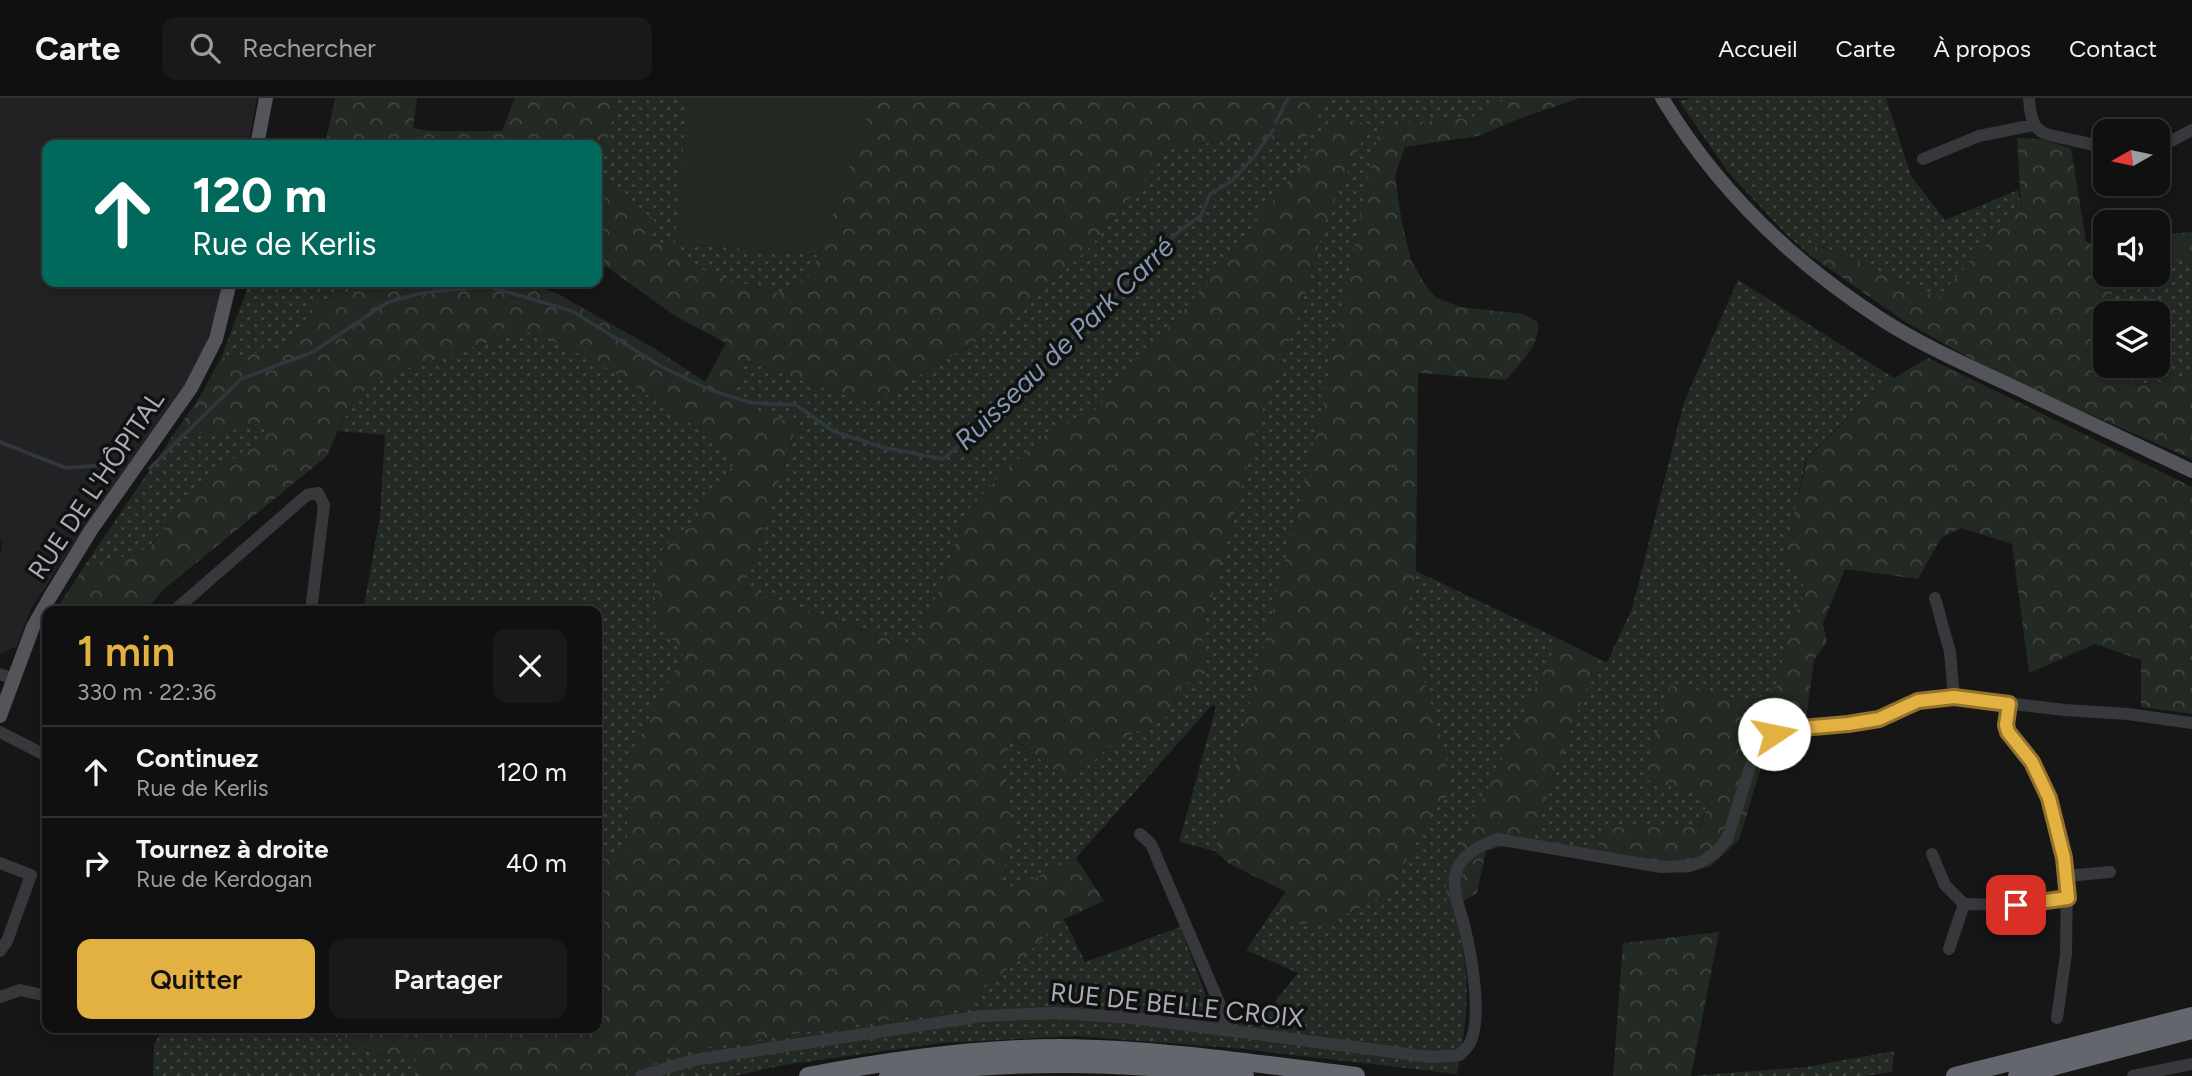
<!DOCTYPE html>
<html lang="fr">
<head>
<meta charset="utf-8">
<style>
	:root { --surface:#101011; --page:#19191a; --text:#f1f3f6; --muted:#9c9d9f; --line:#303031; --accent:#e3b042 }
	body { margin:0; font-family:Figtree,sans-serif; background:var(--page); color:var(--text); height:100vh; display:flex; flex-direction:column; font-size:26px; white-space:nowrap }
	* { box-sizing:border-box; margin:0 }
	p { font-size:23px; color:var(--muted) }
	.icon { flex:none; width:38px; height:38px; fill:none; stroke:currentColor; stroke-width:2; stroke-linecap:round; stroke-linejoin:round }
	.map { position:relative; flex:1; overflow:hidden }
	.drawer { position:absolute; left:42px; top:508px; width:560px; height:427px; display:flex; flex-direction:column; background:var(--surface); border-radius:14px; box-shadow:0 4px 10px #0003,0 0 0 2px var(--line) }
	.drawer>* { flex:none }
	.hud { position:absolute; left:42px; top:42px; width:560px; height:147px; border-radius:14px; box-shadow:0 4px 10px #0003,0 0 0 2px var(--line); background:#00695c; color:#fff; overflow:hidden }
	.needle { width:46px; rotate:261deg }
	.tools { position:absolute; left:2093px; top:21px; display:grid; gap:14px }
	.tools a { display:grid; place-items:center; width:77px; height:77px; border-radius:14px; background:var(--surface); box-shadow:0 4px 10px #0003,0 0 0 2px var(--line); font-size:35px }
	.pin { position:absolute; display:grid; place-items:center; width:60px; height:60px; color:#fff; margin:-30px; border-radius:14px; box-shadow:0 4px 10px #0006 }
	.me { position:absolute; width:77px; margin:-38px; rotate:79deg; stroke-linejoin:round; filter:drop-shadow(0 0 5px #0008) }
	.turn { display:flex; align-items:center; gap:24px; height:147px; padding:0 35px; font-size:32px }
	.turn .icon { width:91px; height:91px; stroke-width:2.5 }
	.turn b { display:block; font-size:49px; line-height:60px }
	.round { display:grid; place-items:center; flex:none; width:74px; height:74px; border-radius:14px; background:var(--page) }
	.summary { display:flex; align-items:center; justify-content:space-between; height:119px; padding:0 35px }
	h1 { font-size:42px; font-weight:600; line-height:52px; color:var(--accent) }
	.primary-button { display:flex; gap:14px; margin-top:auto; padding:14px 35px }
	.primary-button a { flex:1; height:80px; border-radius:14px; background:var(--accent); color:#111; font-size:28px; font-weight:600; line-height:80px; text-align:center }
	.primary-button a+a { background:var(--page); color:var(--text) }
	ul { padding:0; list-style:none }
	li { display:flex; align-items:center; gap:21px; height:91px; padding:0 35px; border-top:2px solid var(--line) }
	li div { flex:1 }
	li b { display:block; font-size:26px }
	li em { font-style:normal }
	header { display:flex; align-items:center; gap:42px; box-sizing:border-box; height:98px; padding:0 35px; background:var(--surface); border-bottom:2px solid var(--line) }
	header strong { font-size:33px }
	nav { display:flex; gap:38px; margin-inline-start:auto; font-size:24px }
	.search { width:490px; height:63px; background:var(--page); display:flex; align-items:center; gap:18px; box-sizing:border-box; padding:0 24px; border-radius:14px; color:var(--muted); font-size:26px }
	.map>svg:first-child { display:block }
</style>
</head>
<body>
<header>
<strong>Carte</strong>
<div class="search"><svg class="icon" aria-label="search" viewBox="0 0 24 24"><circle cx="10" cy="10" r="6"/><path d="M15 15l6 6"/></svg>Rechercher</div>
<nav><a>Accueil</a><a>Carte</a><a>À propos</a><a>Contact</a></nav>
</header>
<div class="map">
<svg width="2192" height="978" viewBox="0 0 2192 978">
	<defs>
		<pattern id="green-dots" width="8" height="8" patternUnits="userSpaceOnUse" patternTransform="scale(1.75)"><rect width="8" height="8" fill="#222a23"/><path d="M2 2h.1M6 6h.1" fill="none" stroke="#3f4641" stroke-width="1.8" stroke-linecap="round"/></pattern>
		<pattern id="forest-crowns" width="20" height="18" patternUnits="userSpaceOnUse" patternTransform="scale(1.75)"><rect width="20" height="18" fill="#222a23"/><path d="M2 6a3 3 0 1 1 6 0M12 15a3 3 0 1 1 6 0" fill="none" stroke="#3f4641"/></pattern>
	</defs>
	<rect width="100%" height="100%" fill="#161617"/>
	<!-- built -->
	<path fill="#222224" d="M0,0h257l-9,47h-201v137h175l-7,37 -19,50 -120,171 -45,69 -14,37 -17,9v-100l3,-13 -3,-2z"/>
	<!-- green -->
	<path fill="url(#green-dots)" d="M617,0h70l-11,145 142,12 -7,20 -32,18 -68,-18 -60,-39 -51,-62z
		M1328,0h180l-37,20 -91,6 -46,221 -13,70 -76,307 -30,129 -36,-9 37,-135 -4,-2 -136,153 -45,22 -20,7 -13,-9 19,-39 -11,-39 -4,-37 10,-25 58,44 44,-40 51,-23 17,-34 26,-13 -7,-43 10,-28 52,-194 35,-89 28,-99 43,-94 -30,-7 -129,162 -117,133 -40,16 -42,36 -45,47 -24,70 -27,66 -171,-60 53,-162 -53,-20 -9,-16 11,-29 108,37 22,4 131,-80 83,-75 79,-98 52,-8 83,-2z
		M1693,0h193l25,78 34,44 73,-30 3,17 -83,90 -120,-52 -7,11 -25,-22 -58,-62 -49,-71z
		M2192,160v121l-59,6 -5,-19h30v-53h-41l-9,-37 50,-1v-10z
		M1738,182l156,98 -17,10 -71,71 -22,102 14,14 8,15 -19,47 -9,48 -25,17 -81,-17 37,112 -9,30 -95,-1 -11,35 -66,-11 69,-192 10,4 25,-53 52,-207z
		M250,184h120l-52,22 -33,41 -12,6 -52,7z
		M534,232l75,39 114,76 15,13 -35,49 -11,21 -31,23 -7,42 7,32 22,30 -54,102 -2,91 -20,7 -10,-3v-241h-234l17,-95 5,-81 -47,-4 19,-36 40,-24 35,-10 49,-17z
		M264,324l8,7 -73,58 -51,61 -54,19h-10l88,-130 59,-7z
		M1416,473l143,68 -72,152 -42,84c12,42 25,89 21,134 -1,22 -5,43 -9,65l-223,-26 -158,-12 -135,7 -157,22 -50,11h-110l71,-27 263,-40 67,-54 39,-36 21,43 95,-35 35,92 41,6 42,-52 -52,-23 29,-43 16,18 42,-4 56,-28 40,-76 21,-24 -6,-46 -39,-129z
		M163,929h149l77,32h27l6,17h-269l1,-31z
		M1894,953l-2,21 -28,4h-173l115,-9z"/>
	<!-- forest -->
	<path fill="url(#forest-crowns)" d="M335,0h82l-4,30 17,3h72l13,-33h102l-17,76 55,47 -4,15 60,39 68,18 32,-18 62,-177h455l-23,41 -84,2 -52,8 -79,98 -83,75 -131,80 -22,-4 -108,-37 -11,29 9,16 53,19 -53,163 170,60 28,-66 24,-70 45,-47 42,-36 40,-16 117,-133 129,-163 30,8 -43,94 -28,99 -35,89 -52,194 -10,28 7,43 -26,13 -17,34 -51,23 -44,40 -57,-44 -11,25 4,37 11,39 -18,39 12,9 20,-7 45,-22 28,43 -40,18 -39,36 -67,54 -263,40 -71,27h-202l-6,-17h-26l-78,-32h285v-175l10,3 20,-7 2,-91 54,-102 -22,-30 -7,-32 7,-42 17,-20 14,-3 11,-21 35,-49 -15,-13 -114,-76 -75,-38 -53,13 -49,17 -35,10 -40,24 -18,33 -12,28 -164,134 -18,21h-90l29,-44h10l55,-19 50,-61 72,-58 -8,-7 -32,8 -59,7 29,-42 20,-37 52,-7 12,-6 33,-41 52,-22h151l35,11 98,55 51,34 21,-39 -51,-27 -65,-47 -13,-6v-118h-272z
		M1508,0h72l-59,20 -43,18 -73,11 -10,29 7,47 9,37 13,23 11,14 25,10 64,7 14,8c3,22 -18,42 -32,58l-88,-7 -2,198 -11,47 39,129 6,46 -21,24 -40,76 -56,28 -42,4 -16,-18 11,-15 -58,-29 -13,-12 30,-129 76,-307 13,-70 46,-221 91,-6z
		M2017,40l23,1 31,9 15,93 10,6 9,-2v30h9l-6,1 9,37h-12v53h23l5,19 59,-6v80l-190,-83 -95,-53 -96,-67 6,-11 121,52 83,-90z
		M2192,134v26l-34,7v-30z
		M1928,260l264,129v227l-51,-7v-47l-46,-16 -66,29 -17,-129 -51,-16 -20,10 -23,41 -73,-10 -22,54 4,19 -13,18 -7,52 1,24 -26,5 -18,17 -25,82 -28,26 -27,7 -90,-12 11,-35 96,1 8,-30 -66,-18 28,-94 82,17 25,-17 9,-48 19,-47 -8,-15 -15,-14 24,-102 70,-71z
		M1559,541l38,19 -69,192 -26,-4 -16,5 -9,42 -30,18 -2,-36 42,-84z
		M1719,834l-28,144h-78l10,-133z"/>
	<!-- pitch -->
	<path fill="#222a23" d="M687,0h186l-55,157 -143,-12z"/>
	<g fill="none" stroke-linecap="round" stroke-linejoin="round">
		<!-- stream -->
		<path stroke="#30383f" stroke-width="3.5" d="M1276,24l12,-24
			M0,344l66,26 51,-4
			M150,370l91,-89 72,-27 75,-50 34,-9 65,-7 85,25 90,56 48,23 42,13 44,2 37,26 48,16 62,12 56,-48 180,-180 22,-15 9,-22 22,-13 21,-23 20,-28"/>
		<!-- minor -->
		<path stroke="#37383c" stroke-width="12" d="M2029,0c2,37 12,35 43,42 11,2 22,5 33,8
			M2158,50l34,-18
			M1923,61l56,-23 55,-11
			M2118,93l12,-7
			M1935,500l15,54 4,45
			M174,513l133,-116 11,-2 6,12 -13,106
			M0,576l13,5
			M2009,606l-3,21 2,7 24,30 17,36 18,78 -1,78 -9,64
			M0,634l47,24
			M1140,736l11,10 72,168 3,18
			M1932,756l13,31 19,19 52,1 52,-7
			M0,765l31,12 -24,66 -7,10
			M2067,778l43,-4
			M1949,851l15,-45
			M0,899l20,-7 27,6
			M641,978l53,-16 288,-44 73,-3 78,5 298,39 29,-2c3,-4 8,-8 10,-12 13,-27 1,-90 -6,-118 -4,-15 -11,-32 -9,-48 3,-21 24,-31 42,-38l164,28 29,-1 13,-5 12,-8 12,-14 23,-72 6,-14 8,-12 10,-7 15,-5 59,-4 31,-6 39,-18 36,-4 111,13 63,4 64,9
			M2133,978l59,-12"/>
		<!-- major -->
		<path stroke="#53555b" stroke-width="14" d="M1662,0c54,90 131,164 219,221 42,27 88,47 133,68 59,28 118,56 178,84
			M257,47l9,-47
			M0,618l33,-89 17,-30 41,-67 100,-142 25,-49 14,-57"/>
		<!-- highway -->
		<path stroke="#63666d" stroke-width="18" d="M808,978c84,-16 168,-28 253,-28 99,1 197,16 295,28
			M888,978c124,-17 232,-15 357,0
			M1955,978l237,-60
			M2017,978l175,-46"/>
	</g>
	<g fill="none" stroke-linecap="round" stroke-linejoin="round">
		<defs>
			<path id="route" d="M1774,636l15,-5 59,-5 31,-5 39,-18 36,-4 55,7 -3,21 2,7 24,30 17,36 15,60 4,40 -52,7"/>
		</defs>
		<!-- route casing -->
		<use href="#route" stroke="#94722b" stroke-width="18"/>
		<!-- route -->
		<use href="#route" stroke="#e3b042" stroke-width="12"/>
	</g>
	<g text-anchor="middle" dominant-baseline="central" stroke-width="7" stroke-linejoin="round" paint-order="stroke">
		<!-- street labels -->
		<g font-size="26" fill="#a9adb6" stroke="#111112">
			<text transform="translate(96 387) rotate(-56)">RUE DE L'HÔPITAL</text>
			<text transform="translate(1177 907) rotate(6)">RUE DE BELLE CROIX</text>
		</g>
		<!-- water labels -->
		<g font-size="28" font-style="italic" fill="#8299af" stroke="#111112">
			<text transform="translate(1064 245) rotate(-44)">Ruisseau de Park Carré</text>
		</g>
	</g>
</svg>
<div class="tools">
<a><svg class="needle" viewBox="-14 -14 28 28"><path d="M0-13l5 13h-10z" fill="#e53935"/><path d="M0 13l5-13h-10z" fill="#9c9d9f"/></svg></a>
<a><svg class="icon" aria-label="sound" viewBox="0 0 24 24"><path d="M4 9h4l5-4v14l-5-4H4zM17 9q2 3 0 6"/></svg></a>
<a><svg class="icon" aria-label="layers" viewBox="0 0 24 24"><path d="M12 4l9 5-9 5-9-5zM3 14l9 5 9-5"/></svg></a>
</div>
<div class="pin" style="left:2016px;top:807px;background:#d93025"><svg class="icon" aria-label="arrive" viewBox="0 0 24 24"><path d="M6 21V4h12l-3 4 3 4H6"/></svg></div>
<svg class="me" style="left:1774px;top:636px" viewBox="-20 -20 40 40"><circle r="19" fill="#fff"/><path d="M0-13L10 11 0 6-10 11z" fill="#e3b042"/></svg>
<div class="hud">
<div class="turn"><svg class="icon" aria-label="ahead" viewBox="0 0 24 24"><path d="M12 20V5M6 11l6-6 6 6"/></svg><div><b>120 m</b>Rue de Kerlis</div></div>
</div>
<section class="drawer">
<div class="summary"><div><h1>1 min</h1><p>330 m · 22:36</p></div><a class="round"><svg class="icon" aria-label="close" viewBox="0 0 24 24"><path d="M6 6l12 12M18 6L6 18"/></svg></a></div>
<ul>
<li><svg class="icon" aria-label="ahead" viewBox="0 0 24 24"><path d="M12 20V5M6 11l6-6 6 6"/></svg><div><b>Continuez</b><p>Rue de Kerlis</p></div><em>120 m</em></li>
<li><svg class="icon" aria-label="right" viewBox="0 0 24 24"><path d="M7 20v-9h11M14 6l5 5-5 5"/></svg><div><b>Tournez à droite</b><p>Rue de Kerdogan</p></div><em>40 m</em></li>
</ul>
<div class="primary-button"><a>Quitter</a><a>Partager</a></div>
</section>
</div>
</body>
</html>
